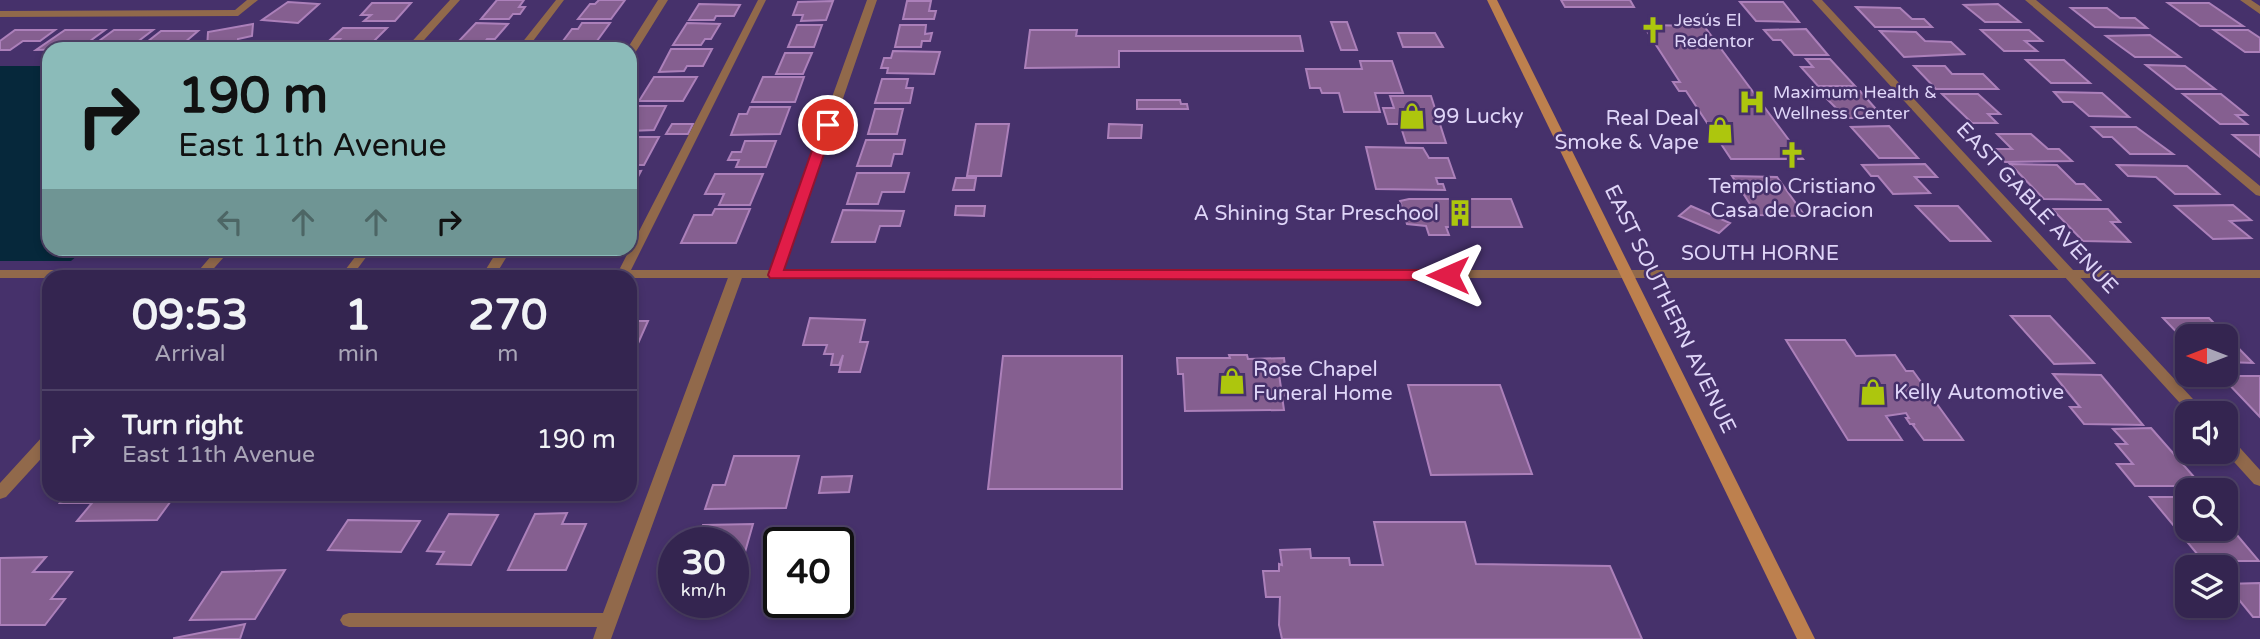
<!DOCTYPE html>
<html lang="en">
<head>
<meta charset="utf-8">
<style>
	:root { --surface:#342550; --page:#3c2d57; --text:#f1f3f6; --muted:#a9a5b7; --line:#4e4267 }
	body { margin:0; font-family:"Varela Round",sans-serif; background:var(--page); color:var(--text); height:100vh; display:flex; flex-direction:column; font-size:26px; white-space:nowrap }
	* { box-sizing:border-box; margin:0 }
	p { font-size:23px; color:var(--muted) }
	.icon { flex:none; width:38px; height:38px; fill:none; stroke:currentColor; stroke-width:2; stroke-linecap:round; stroke-linejoin:round }
	.map { position:relative; flex:1; overflow:hidden }
	.details { position:absolute; left:42px; top:270px; width:595px; height:231px; display:flex; flex-direction:column; background:var(--surface); border-radius:21px; box-shadow:0 4px 10px #0003,0 0 0 2px var(--line) }
	.details>* { flex:none }
	.top-card { position:absolute; left:42px; top:42px; width:595px; height:214px; border-radius:21px; box-shadow:0 4px 10px #0003,0 0 0 2px var(--line); background:#8bbbb9; color:#111; overflow:hidden }
	.needle { width:46px; rotate:270deg }
	.fabs { position:absolute; left:2175px; top:324px; display:grid; gap:14px }
	.fabs a { display:grid; place-items:center; width:63px; height:63px; border-radius:14px; background:var(--surface); box-shadow:0 4px 10px #0003,0 0 0 2px var(--line); font-size:35px }
	.speed { position:absolute; left:658px; top:527px; display:flex; gap:14px; font-size:35px; font-weight:700; text-align:center }
	.speed>* { display:grid; place-content:center; width:91px; height:91px; border-radius:50%; background:var(--surface); box-shadow:0 4px 10px #0003,0 0 0 2px var(--line); line-height:1 }
	.speed small { font-size:18px; font-weight:400 }
	.speed .limit { border:4px solid #111; border-radius:10px; background:#fff; color:#111 }
	.pin { position:absolute; display:grid; place-items:center; width:60px; height:60px; color:#fff; margin:-30px; border:4px solid #fff; border-radius:50%; box-shadow:0 2px 7px #0007 }
	.me { position:absolute; width:77px; margin:-38px; rotate:270deg; stroke-linejoin:round; filter:drop-shadow(0 0 5px #0008) }
	.turn { display:flex; align-items:center; gap:24px; height:147px; padding:0 21px; font-size:32px }
	.turn .icon { width:91px; height:91px; stroke-width:2.5 }
	.turn b { display:block; font-size:49px; line-height:60px }
	.lanes { display:flex; align-items:center; height:66px; padding:0 21px; background:#0003; justify-content:center; gap:35px; direction:ltr }
	.lanes .off { opacity:.35 }
	.eta { display:flex; justify-content:space-evenly; align-items:center; height:119px; text-align:center }
	.eta b { font-size:42px; font-weight:700; line-height:49px }
	ul { padding:0; list-style:none }
	li { display:flex; align-items:center; gap:21px; height:98px; padding:0 21px; border-top:2px solid var(--line) }
	li div { flex:1 }
	li b { display:block; font-size:26px }
	li em { font-style:normal }
	.map>svg:first-child { display:block }
</style>
</head>
<body>
<div class="map">
<svg width="2260" height="639" viewBox="0 0 2260 639">
	<rect width="100%" height="100%" fill="#46316b"/>
	<!-- water -->
	<path fill="#06283b" d="M0,66h49v182l36,1 -14,12h-71z"/>
	<!-- building -->
	<path fill="#855f90" stroke="#ac80ba" stroke-width="2" d="M497,0h27l-5,7h6l-5,7h-7l-4,5h-28z
		M599,0h26l-14,19h-33l12,-15h5z
		M1561,0h69l4,7h-69z
		M833,1l-7,19 -25,1 2,-6h-10l5,-13z
		M907,1h24l-2,10h7l-2,8h-31z
		M288,2l31,2 -21,19 -36,-3z
		M1740,2h43l16,20 -43,-1z
		M372,3h39l-16,18h-31l7,-6h-10z
		M2168,3h41l34,23h-43z
		M699,4l41,1 -6,11h-18l-2,4h-25z
		M1998,4l22,18h-35l-21,-17z
		M1856,7l44,1 12,11h12l8,8h-57z
		M2071,8h36l13,10h15l12,10 -52,-1z
		M1331,22h16l10,28h-16z
		M476,23l32,1 -13,15h-8l-4,6 -27,-1z
		M582,23h28l-16,22h-34l12,-16h6z
		M687,23l33,1 -9,15h-6l-4,6h-28z
		M253,24l-1,12 -14,3v4l-31,6 1,-17z
		M797,25h25l-8,22h-26z
		M900,25h26l-1,9 7,-1 -2,8h-8l-1,6h-26z
		M1643,25l61,1 99,133h-72l-45,-68h-7l-6,-9h7z
		M343,28h44l-18,18h-36l7,-7h-9z
		M1806,29l22,26h-34l-13,-15h-8l-9,-10z
		M15,30h40l-15,11h-17l-13,9h-10v-9z
		M65,30h40l-26,19 -43,1z
		M114,30h39l-25,19h-40z
		M1030,30h47l-1,6h224l3,15h-184v16l-94,1z
		M1981,30h48l13,11h-17l12,10h-33z
		M2214,30h34l12,8v14h-15z
		M161,31h37l-21,18h-39z
		M1880,31l36,1 9,9 26,1 13,12 -60,3z
		M1398,33h37l8,14h-40z
		M2150,35l30,22h-45l-29,-21z
		M671,49h41l-9,17h-16l-3,5 -25,1z
		M893,51l47,1 -6,22 -47,-1 1,-5h-7l3,-10h7z
		M785,53h27l-9,21h-27z
		M1806,59h24l25,27h-37l-17,-19h12z
		M2026,60h38l26,23h-39z
		M1360,61h32l11,32h-28l5,19h-36l-5,-19h-17l-2,-5h-10l-4,-19h56z
		M2146,65l39,1 30,23h-39z
		M1914,66h31l7,8h31l15,15h-62z
		M654,77h43l-14,24h-44z
		M763,77h41l-9,25h-43z
		M882,79h26l-2,9h7l-3,15h-35z
		M1819,91h41l24,27h-38z
		M2054,92l48,1 27,24 -40,-1 -16,-14h-10z
		M1942,94h36l22,20h-12l9,9h-25z
		M2183,94h38l26,21h-11l11,9h-27z
		M1390,96h41l15,47h-40l-6,-19h-12l-5,-16h11z
		M1137,100h43l1,4h6l1,5h-51z
		M637,106h29l-12,24 -24,1v-12z
		M750,107h40l-10,27 -49,1 8,-21h8z
		M875,109h28l-6,25h-29z
		M672,124h21l-5,10h-22z
		M976,124h33l-8,52h-34z
		M1109,124l33,1 -1,13h-33z
		M1889,126l29,32h-39l-28,-31z
		M2092,127h44l37,27h-43l-18,-17h-9z
		M1997,134h34l17,15h11l13,12 -67,1 -13,-13h20z
		M2233,135h27v22z
		M630,137h29l-15,28h-14z
		M866,140h39l-3,14h-8l-3,12h-34z
		M745,141h31l-10,26h-30l3,-7h-11l4,-8h9z
		M1366,147l57,1 6,10h19l7,20h-19l2,6h5l2,6 -69,-1z
		M1925,164l12,13h-22l15,16 -37,1 -15,-18h-7l-9,-11z
		M2010,164l47,1 19,19h8l16,16 -56,-1z
		M2117,165l70,1 32,28h-44l-19,-17 -28,-1z
		M641,171l-11,21v-20z
		M857,173h52l-5,19h-22l-4,12h-31z
		M715,174h48l-13,31h-31l5,-11h-19z
		M1732,176l45,1 28,39 -48,-1z
		M956,178h20l-2,12h-21z
		M1409,199h102l11,28h-76l3,8h-20l-3,-9 -19,-2 -7,-23z
		M2233,205l18,15 -21,1 21,17 -38,1 -38,-33z
		M956,206h29l-1,10 -29,-1z
		M1691,206l39,17 -11,10 -40,-17z
		M1916,206h42l32,35h-40z
		M715,209h35l-14,34h-55l13,-28h18z
		M2052,209h56l12,13h-9l19,20 -47,-1z
		M843,210l61,1 -4,15h-20l-5,16h-43z
		M2011,316h39l44,47 -40,1z
		M810,318l55,2 -5,22h8l-8,30h-21l4,-17 -4,10h-8l2,-11h-9l3,-9h-24z
		M2163,318h46l44,45 -27,-1v-26h-38v8z
		M630,321h18l-16,36h-2z
		M1786,340h59l11,16 39,-1 11,16h7l50,69h-39l-11,-15 2,-1h-5l-4,-6h3l-3,-5 -20,3 16,24h-54z
		M1229,355h18l1,4 36,-1 2,16h-7l2,14h6l1,7 -6,1 2,14 -99,1 -2,-37h-5l-1,-16h53z
		M1003,356h119v133h-134z
		M2053,374l48,1 42,50 -59,-1 -14,-17h10z
		M2221,376h39v41z
		M1408,385h92l32,89 -101,1z
		M2151,428l51,58h-67l-18,-22h16l-17,-20h11l-14,-15z
		M734,456h65l-13,52 -81,1 8,-24h12z
		M852,476l-3,16 -30,1 3,-16z
		M68,494h108l-19,26 -80,1 15,-18h-32z
		M2150,497h38v31h38v-6l33,39h-56z
		M567,513l-5,11h24l-20,46h-58l27,-56z
		M449,514l49,1 -27,50 -34,-1 7,-12 -17,-1z
		M348,520l72,1 -19,31 -73,-2z
		M1374,522h91l11,42 134,2 32,73h-360l-3,-14 1,-28h-14l-3,-26h16v-7l3,1 -2,-15 30,-1 1,9h38l1,7h33z
		M753,524l-19,67h-1v-49h-36l6,-17z
		M46,557l-13,15h39l-21,27h14l-20,26h-45v-67z
		M285,570l-30,49 -65,1 32,-48z
		M2260,583v34h-7l-27,-33z
		M245,624l-5,15h-66v-1z"/>
	<g fill="none" stroke-linecap="round" stroke-linejoin="round">
		<!-- service -->
		<path fill="#91694b" fill-rule="evenodd" d="M556,0h8l-37,49h-10z
			M758,0h8l-137,274 -2,2h-8l-2,-2z
			M362,248h11l-21,28h-8l-2,-2z"/>
		<!-- minor -->
		<path fill="#91694b" fill-rule="evenodd" d="M247,0h11l-20,16 -238,1v-6l235,-1z
			M450,0h10l-44,49h-11z
			M658,0h10l-33,53 -5,3v-7h-3z
			M867,0h10l-95,275 -7,4 -5,-1 -2,-3z
			M1812,0h10l384,413h-17z
			M2025,0h11l224,186v10l-4,-1z
			M2240,0h11l9,6v8z
			M218,248h14l-25,28h-13z
			M499,248h13l-17,28h-10l-2,-2z
			M736,271l7,4 -132,364h-18l4,-12h-248l-6,-2 -3,-5 3,-5 6,-2h254l126,-338z
			M49,434v16l-43,47 -6,2v-16l43,-47z
			M2226,437l6,2 28,31v16l-6,-2 -29,-32z"/>
		<!-- tertiary -->
		<path fill="#91694b" fill-rule="evenodd" d="M0,270h2260v8h-2260z"/>
		<!-- secondary -->
		<path fill="#bd804e" fill-rule="evenodd" d="M1487,0h10l318,639h-18z"/>
	</g>
	<!-- route -->
	<path fill="#e11d48" stroke="#92132f" stroke-width="2" d="M828,121l6,4 -50,145h664l7,5 -7,5 -678,-2 -2,-3 53,-150z"/>
	<!-- icons -->
	<defs>
		<symbol id="church-bare" viewBox="-9 -9 18 18"><path d="M-1.2-6h2.4v3.5h3.3v2.4h-3.3V6h-2.4V-.1h-3.3v-2.4h3.3Z" fill="#adc60d" stroke="#46316b" stroke-width="2.5" paint-order="stroke"/></symbol>
		<symbol id="hospital-bare" viewBox="-9 -9 18 18"><path d="M-5-5h3v3.5h4V-5h3V5h-3V1.5h-4V5h-3Z" fill="#adc60d" stroke="#46316b" stroke-width="2.5" paint-order="stroke"/></symbol>
		<symbol id="shop-bare" viewBox="-9 -9 18 18"><path d="M-5-2.5h2.3a2.7 3.5 0 0 1 5.4 0H5L5.5 6h-11ZM-1.5-2.5h3a1.5 2.3 0 0 0-3 0Z" fill="#adc60d" stroke="#46316b" stroke-width="2.5" paint-order="stroke"/></symbol>
		<symbol id="building-bare" viewBox="-9 -9 18 18"><path d="M-4-6H4V6H1V3H-1V6H-4ZM-2.5-4.3h1.7v1.8h-1.7ZM.8-4.3h1.7v1.8H.8ZM-2.5-1h1.7V.8h-1.7ZM.8-1h1.7V.8H.8Z" fill="#adc60d" stroke="#46316b" stroke-width="2.5" paint-order="stroke"/></symbol>
	</defs>
	<g fill-rule="evenodd">
		<use href="#church-bare" x="1634" y="11" width="38" height="38"/>
		<use href="#hospital-bare" x="1733" y="83" width="38" height="38"/>
		<use href="#shop-bare" x="1393" y="97" width="38" height="38"/>
		<use href="#shop-bare" x="1701" y="111" width="38" height="38"/>
		<use href="#church-bare" x="1773" y="136" width="38" height="38"/>
		<use href="#building-bare" x="1441" y="194" width="38" height="38"/>
		<use href="#shop-bare" x="1213" y="362" width="38" height="38"/>
		<use href="#shop-bare" x="1854" y="373" width="38" height="38"/>
	</g>
	<g text-anchor="middle" dominant-baseline="central" stroke-width="5" stroke-linejoin="round" paint-order="stroke">
		<!-- far-poi labels -->
		<g font-size="18" fill="#dfd5f8" stroke="#46316b" text-anchor="start">
			<text x="1674" y="20">Jesús El<tspan x="1674" dy="21">Redentor</tspan></text>
			<text x="1773" y="92">Maximum Health &amp;<tspan x="1773" dy="21">Wellness Center</tspan></text>
		</g>
		<!-- poi labels -->
		<g font-size="21" fill="#dfd5f8" stroke="#46316b" text-anchor="start">
			<text x="1433" y="116">99 Lucky</text>
			<text x="1699" y="118" text-anchor="end">Real Deal<tspan x="1699" dy="24">Smoke &amp; Vape</tspan></text>
			<text x="1792" y="186" text-anchor="middle">Templo Cristiano<tspan x="1792" dy="24">Casa de Oracion</tspan></text>
			<text x="1439" y="213" text-anchor="end">A Shining Star Preschool</text>
			<text x="1253" y="369">Rose Chapel<tspan x="1253" dy="24">Funeral Home</tspan></text>
			<text x="1894" y="392">Kelly Automotive</text>
		</g>
		<!-- street labels -->
		<g font-size="21" fill="#dfd5f8" stroke="#46316b">
			<text transform="translate(2037 208) rotate(47)">EAST GABLE AVENUE</text>
			<text x="1760" y="253">SOUTH HORNE</text>
			<text transform="translate(1670 309) rotate(64)">EAST SOUTHERN AVENUE</text>
		</g>
	</g>
</svg>
<div class="fabs">
<a><svg class="needle" viewBox="-14 -14 28 28"><path d="M0-13l5 13h-10z" fill="#e53935"/><path d="M0 13l5-13h-10z" fill="#a9a5b7"/></svg></a>
<a><svg class="icon" aria-label="sound" viewBox="0 0 24 24"><path d="M4 9h4l5-4v14l-5-4H4zM17 9q2 3 0 6"/></svg></a>
<a><svg class="icon" aria-label="search" viewBox="0 0 24 24"><circle cx="10" cy="10" r="6"/><path d="M15 15l6 6"/></svg></a>
<a><svg class="icon" aria-label="layers" viewBox="0 0 24 24"><path d="M12 4l9 5-9 5-9-5zM3 14l9 5 9-5"/></svg></a>
</div>
<div class="speed"><div>30<small>km/h</small></div><div class="limit">40</div></div>
<div class="pin" style="left:828px;top:125px;background:#d93025"><svg class="icon" aria-label="arrive" viewBox="0 0 24 24"><path d="M6 21V4h12l-3 4 3 4H6"/></svg></div>
<svg class="me" style="left:1448px;top:275px" viewBox="-20 -20 40 40"><path d="M0-17L14 15 0 8-14 15z" fill="#e11d48" stroke="#fff" stroke-width="4"/></svg>
<div class="top-card">
<div class="turn"><svg class="icon" aria-label="right" viewBox="0 0 24 24"><path d="M7 20v-9h11M14 6l5 5-5 5"/></svg><div><b>190 m</b>East 11th Avenue</div></div>
<div class="lanes"><svg class="icon off" aria-label="left" viewBox="0 0 24 24"><path d="M17 20v-9H6M10 6l-5 5 5 5"/></svg><svg class="icon off" aria-label="ahead" viewBox="0 0 24 24"><path d="M12 20V5M6 11l6-6 6 6"/></svg><svg class="icon off" aria-label="ahead" viewBox="0 0 24 24"><path d="M12 20V5M6 11l6-6 6 6"/></svg><svg class="icon" aria-label="right" viewBox="0 0 24 24"><path d="M7 20v-9h11M14 6l5 5-5 5"/></svg></div>
</div>
<section class="details">
<div class="eta">
<div><b>09:53</b><p>Arrival</p></div>
<div><b>1</b><p>min</p></div>
<div><b>270</b><p>m</p></div>
</div>
<ul>
<li><svg class="icon" aria-label="right" viewBox="0 0 24 24"><path d="M7 20v-9h11M14 6l5 5-5 5"/></svg><div><b>Turn right</b><p>East 11th Avenue</p></div><em>190 m</em></li>
</ul>
</section>
</div>
</body>
</html>
